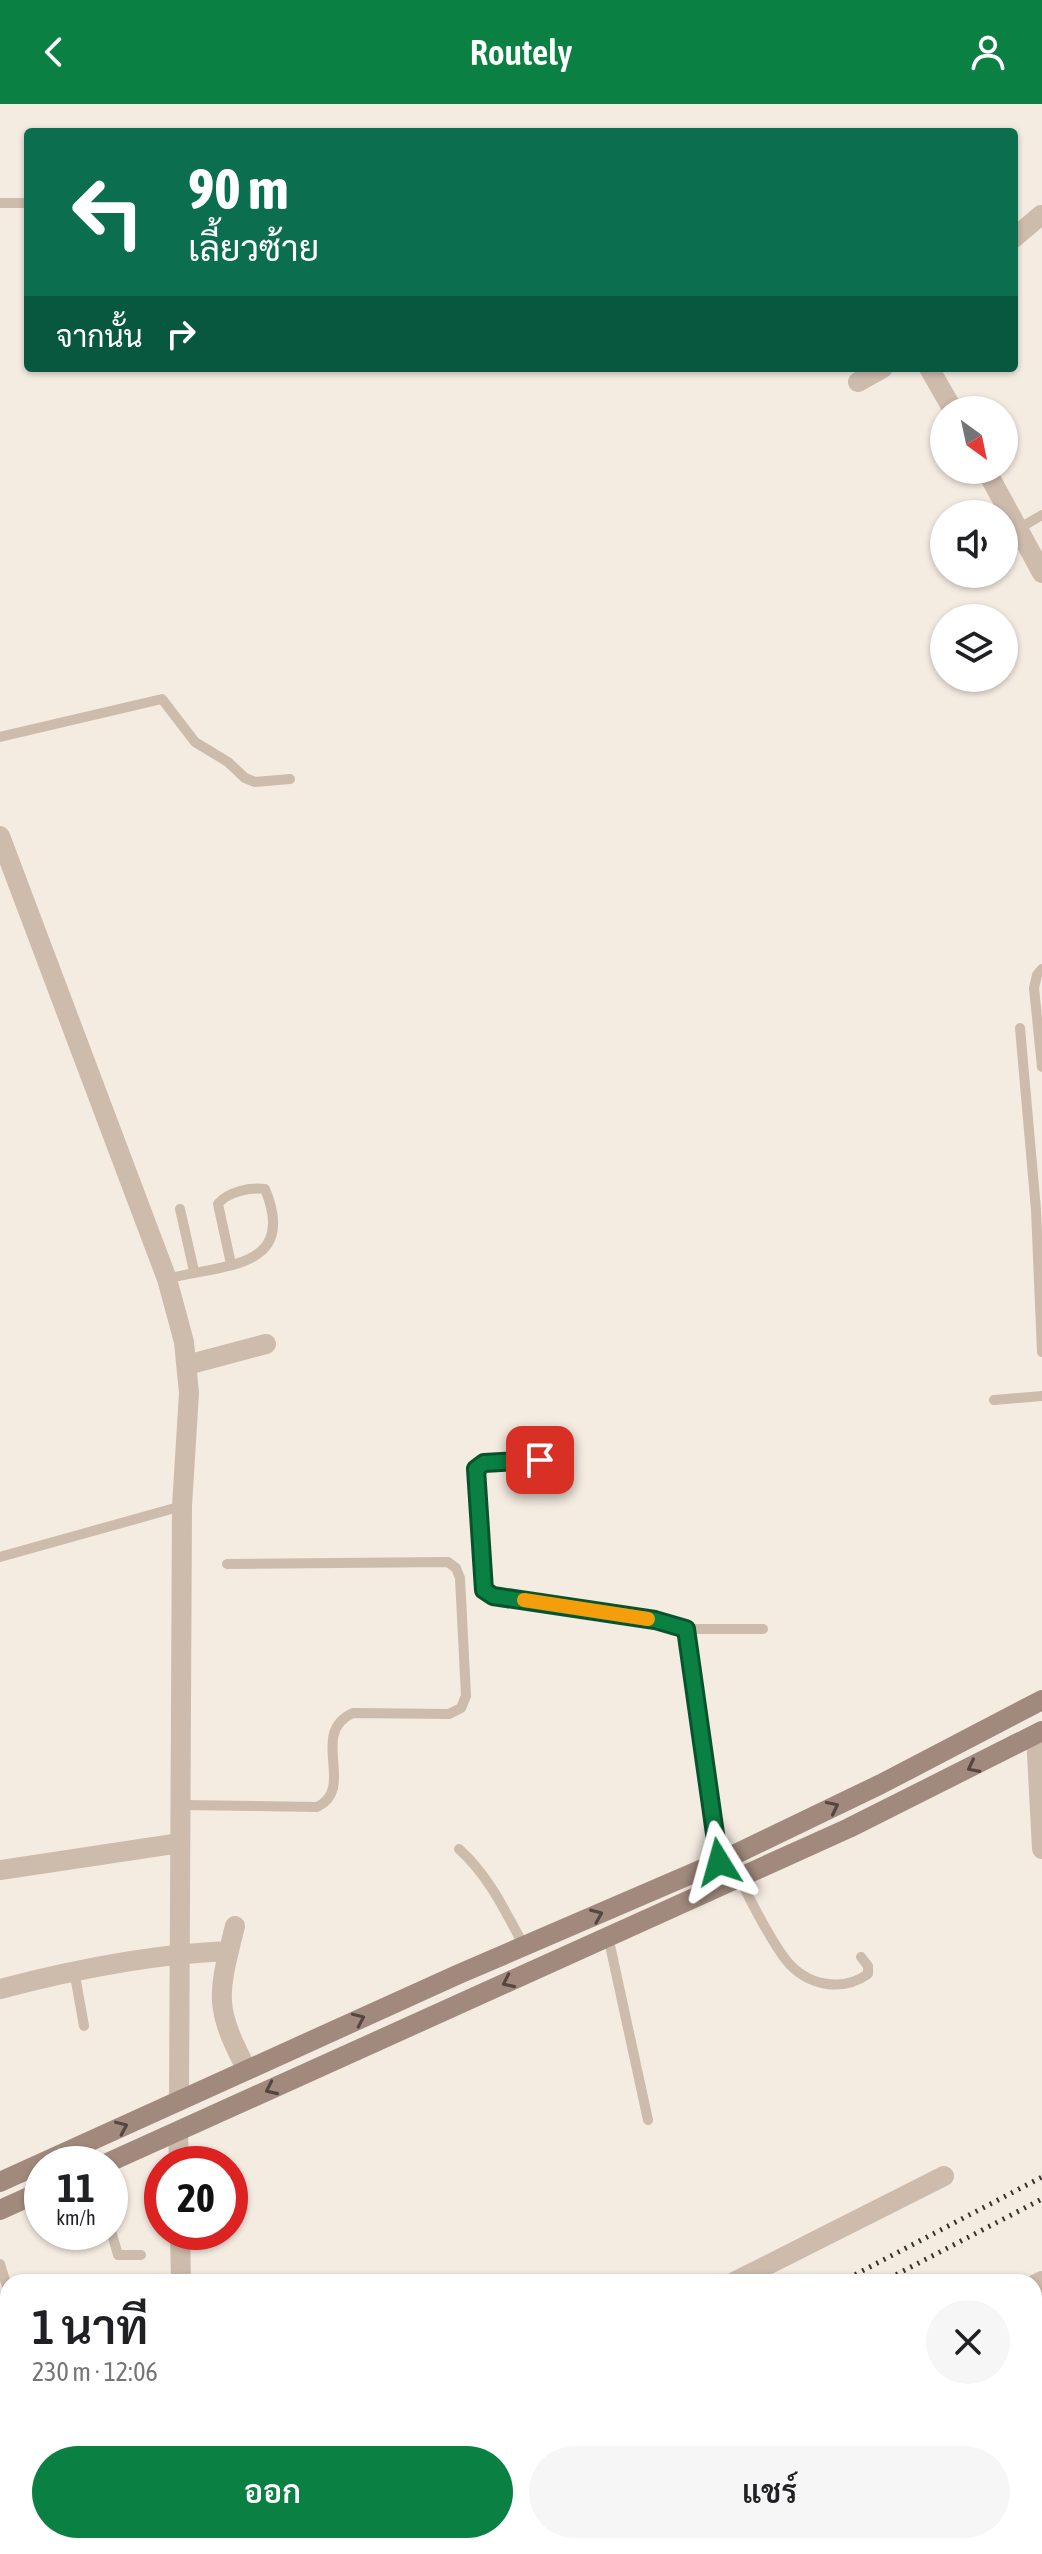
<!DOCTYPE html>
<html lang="th">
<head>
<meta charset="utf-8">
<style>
	:root { --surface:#fff; --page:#f6f6f6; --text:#202124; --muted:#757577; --accent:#0b8043 }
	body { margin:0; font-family:"Asap Condensed",Sarabun,sans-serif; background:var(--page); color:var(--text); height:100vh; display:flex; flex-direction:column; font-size:30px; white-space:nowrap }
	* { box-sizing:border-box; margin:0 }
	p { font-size:26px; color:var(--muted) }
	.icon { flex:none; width:44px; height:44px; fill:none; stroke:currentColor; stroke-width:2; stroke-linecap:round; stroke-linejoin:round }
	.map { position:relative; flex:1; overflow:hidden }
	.sheet { position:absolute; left:0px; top:2170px; width:1042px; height:280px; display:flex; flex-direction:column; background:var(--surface); border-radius:24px 24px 0 0; box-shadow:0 2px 6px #0004 }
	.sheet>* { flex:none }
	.banner { position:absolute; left:24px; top:24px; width:994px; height:244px; border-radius:8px; box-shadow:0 2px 6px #0004; background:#0b6e4f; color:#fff; overflow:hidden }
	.needle { width:52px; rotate:147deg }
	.controls { position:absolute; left:930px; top:292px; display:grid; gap:16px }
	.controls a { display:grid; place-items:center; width:88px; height:88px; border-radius:50%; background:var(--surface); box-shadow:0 2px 6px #0004; font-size:40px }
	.speed { position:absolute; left:24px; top:2042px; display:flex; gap:16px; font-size:40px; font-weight:700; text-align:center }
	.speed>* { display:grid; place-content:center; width:104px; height:104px; border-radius:50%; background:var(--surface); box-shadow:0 2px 6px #0004; line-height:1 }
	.speed small { font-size:20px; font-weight:400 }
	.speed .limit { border:12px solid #d22; background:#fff; color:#111 }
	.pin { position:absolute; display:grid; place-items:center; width:68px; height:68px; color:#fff; margin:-34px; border-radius:16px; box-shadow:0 4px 12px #0006 }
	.me { position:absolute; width:88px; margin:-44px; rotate:352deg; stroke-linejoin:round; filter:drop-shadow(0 0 6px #0008) }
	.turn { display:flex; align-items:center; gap:28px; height:168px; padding:0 32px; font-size:36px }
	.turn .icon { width:104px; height:104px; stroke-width:2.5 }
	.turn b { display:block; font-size:56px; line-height:68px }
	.then { display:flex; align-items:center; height:76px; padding:0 32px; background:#0003; gap:16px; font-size:30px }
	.round { display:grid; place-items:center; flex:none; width:84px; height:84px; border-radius:42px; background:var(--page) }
	.head { display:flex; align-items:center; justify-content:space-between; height:136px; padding:0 32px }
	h1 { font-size:48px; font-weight:600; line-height:60px }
	.action { display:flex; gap:16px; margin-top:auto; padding:16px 32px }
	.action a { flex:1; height:92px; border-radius:48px; background:var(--accent); color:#fff; font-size:32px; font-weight:600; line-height:92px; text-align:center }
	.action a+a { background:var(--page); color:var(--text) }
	header { display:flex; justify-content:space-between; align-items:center; height:104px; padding:0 32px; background:var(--accent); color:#fff; font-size:36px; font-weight:600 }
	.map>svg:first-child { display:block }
</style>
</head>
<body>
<header><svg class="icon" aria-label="back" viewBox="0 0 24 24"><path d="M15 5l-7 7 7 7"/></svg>Routely<svg class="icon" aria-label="person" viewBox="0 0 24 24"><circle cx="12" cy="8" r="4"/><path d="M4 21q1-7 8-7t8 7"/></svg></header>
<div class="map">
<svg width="1042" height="2450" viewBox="0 0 1042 2450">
	<rect width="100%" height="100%" fill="#f4ebe1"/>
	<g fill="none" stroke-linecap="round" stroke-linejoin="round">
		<!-- service -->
		<path stroke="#cdbbac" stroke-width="10" d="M0,99h28
			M1018,425l24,-14
			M0,633l162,-38 33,43 33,20 17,16 10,4 35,-3
			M1042,865l-5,6 -3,13 8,79
			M1020,924l16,182 6,142
			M180,1105l14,62
			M167,1175c53,-15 132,-8 98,-90 -15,-2 -38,3 -47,15l13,60
			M994,1296l48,-4
			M540,1356l-56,3 -8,6 8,121 9,6 162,24 31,9 33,233
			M0,1453l182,-51
			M686,1525h77
			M180,1701l137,2c40,-19 -9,-74 36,-94l96,1 12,-6 5,-12 -6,-118 -4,-10 -8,-6 -221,2
			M459,1745c30,27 46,62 65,97
			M739,1774c14,26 29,59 47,82 20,25 55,33 82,14v-8l-7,-9
			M608,1832l40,184
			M74,1866l10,56
			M110,2123l8,28h23
			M0,2160l8,26
			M1034,2308l8,11
			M598,2450l15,-8"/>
		<!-- minor -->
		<path stroke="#cdbbac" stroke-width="20" d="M1014,134l27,-23
			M929,264l24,42
			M858,278l25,-14
			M986,366l56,103
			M0,732l167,443 17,63 5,51 -7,113 -3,595
			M187,1261l79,-21
			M1036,1631l6,114
			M0,1766l180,-27
			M235,1822c-17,69 -22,79 12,144
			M0,1885c76,-20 151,-35 229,-38
			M178,2028l1,32
			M180,2128l1,50
			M734,2178l210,-106
			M1034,2181l8,-4
			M543,2450l14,-8"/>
		<!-- secondary -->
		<path stroke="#a18a7d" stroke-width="20" d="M105,2060l744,-336 193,-97
			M0,2078l459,-208 260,-112 162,-78 161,-84
			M0,2106l42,-19"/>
		<!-- rail -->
		<path stroke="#3b302b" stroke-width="5" stroke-dasharray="2 6" stroke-linecap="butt" d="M841,2178l201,-105
			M882,2178l160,-83
			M311,2450l16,-8
			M355,2450l16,-8"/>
	</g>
	<!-- one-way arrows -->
	<defs><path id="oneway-chevron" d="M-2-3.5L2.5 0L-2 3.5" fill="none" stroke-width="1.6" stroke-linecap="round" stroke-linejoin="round" transform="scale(2)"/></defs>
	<g stroke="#544640">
		<use href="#oneway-chevron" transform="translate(973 1663) rotate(153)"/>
		<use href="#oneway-chevron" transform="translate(833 1703) rotate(-26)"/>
		<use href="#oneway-chevron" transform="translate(597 1811) rotate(-23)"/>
		<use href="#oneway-chevron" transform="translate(508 1878) rotate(155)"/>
		<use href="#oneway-chevron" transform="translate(359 1915) rotate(-24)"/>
		<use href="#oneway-chevron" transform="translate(271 1985) rotate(155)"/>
		<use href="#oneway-chevron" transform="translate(122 2023) rotate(-24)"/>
	</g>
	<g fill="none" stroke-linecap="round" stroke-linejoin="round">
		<defs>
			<path id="route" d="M540,1356l-56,3 -8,6 8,121 9,6 162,24 31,9 33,233"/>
		</defs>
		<!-- route casing -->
		<use href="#route" stroke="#07532c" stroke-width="20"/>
		<!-- route -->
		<use href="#route" stroke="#0b8043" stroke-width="14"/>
		<!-- slow -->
		<path stroke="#f59e0b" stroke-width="14" d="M524,1496l124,19"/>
	</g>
</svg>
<div class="controls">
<a><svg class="needle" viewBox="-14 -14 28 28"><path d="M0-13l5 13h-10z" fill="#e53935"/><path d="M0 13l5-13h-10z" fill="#757577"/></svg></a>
<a><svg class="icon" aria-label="sound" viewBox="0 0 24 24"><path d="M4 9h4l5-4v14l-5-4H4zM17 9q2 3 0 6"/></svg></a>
<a><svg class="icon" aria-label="layers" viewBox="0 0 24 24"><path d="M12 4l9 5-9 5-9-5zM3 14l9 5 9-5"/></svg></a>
</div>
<div class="speed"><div>11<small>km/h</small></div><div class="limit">20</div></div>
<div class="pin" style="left:540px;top:1356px;background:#d93025"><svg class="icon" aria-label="arrive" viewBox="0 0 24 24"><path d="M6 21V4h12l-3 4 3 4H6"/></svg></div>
<svg class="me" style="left:719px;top:1758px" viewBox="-20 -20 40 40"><path d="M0-17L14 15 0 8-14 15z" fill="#0b8043" stroke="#fff" stroke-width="4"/></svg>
<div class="banner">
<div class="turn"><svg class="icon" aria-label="left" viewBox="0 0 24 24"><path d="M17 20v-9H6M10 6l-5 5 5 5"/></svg><div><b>90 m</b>เลี้ยวซ้าย</div></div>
<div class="then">จากนั้น<svg class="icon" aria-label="right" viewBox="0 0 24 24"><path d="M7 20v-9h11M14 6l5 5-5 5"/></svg></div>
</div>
<section class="sheet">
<div class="head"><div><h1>1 นาที</h1><p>230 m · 12:06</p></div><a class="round"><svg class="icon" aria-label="close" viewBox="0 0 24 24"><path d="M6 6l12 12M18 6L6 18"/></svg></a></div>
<div class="action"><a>ออก</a><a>แชร์</a></div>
</section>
</div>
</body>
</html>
